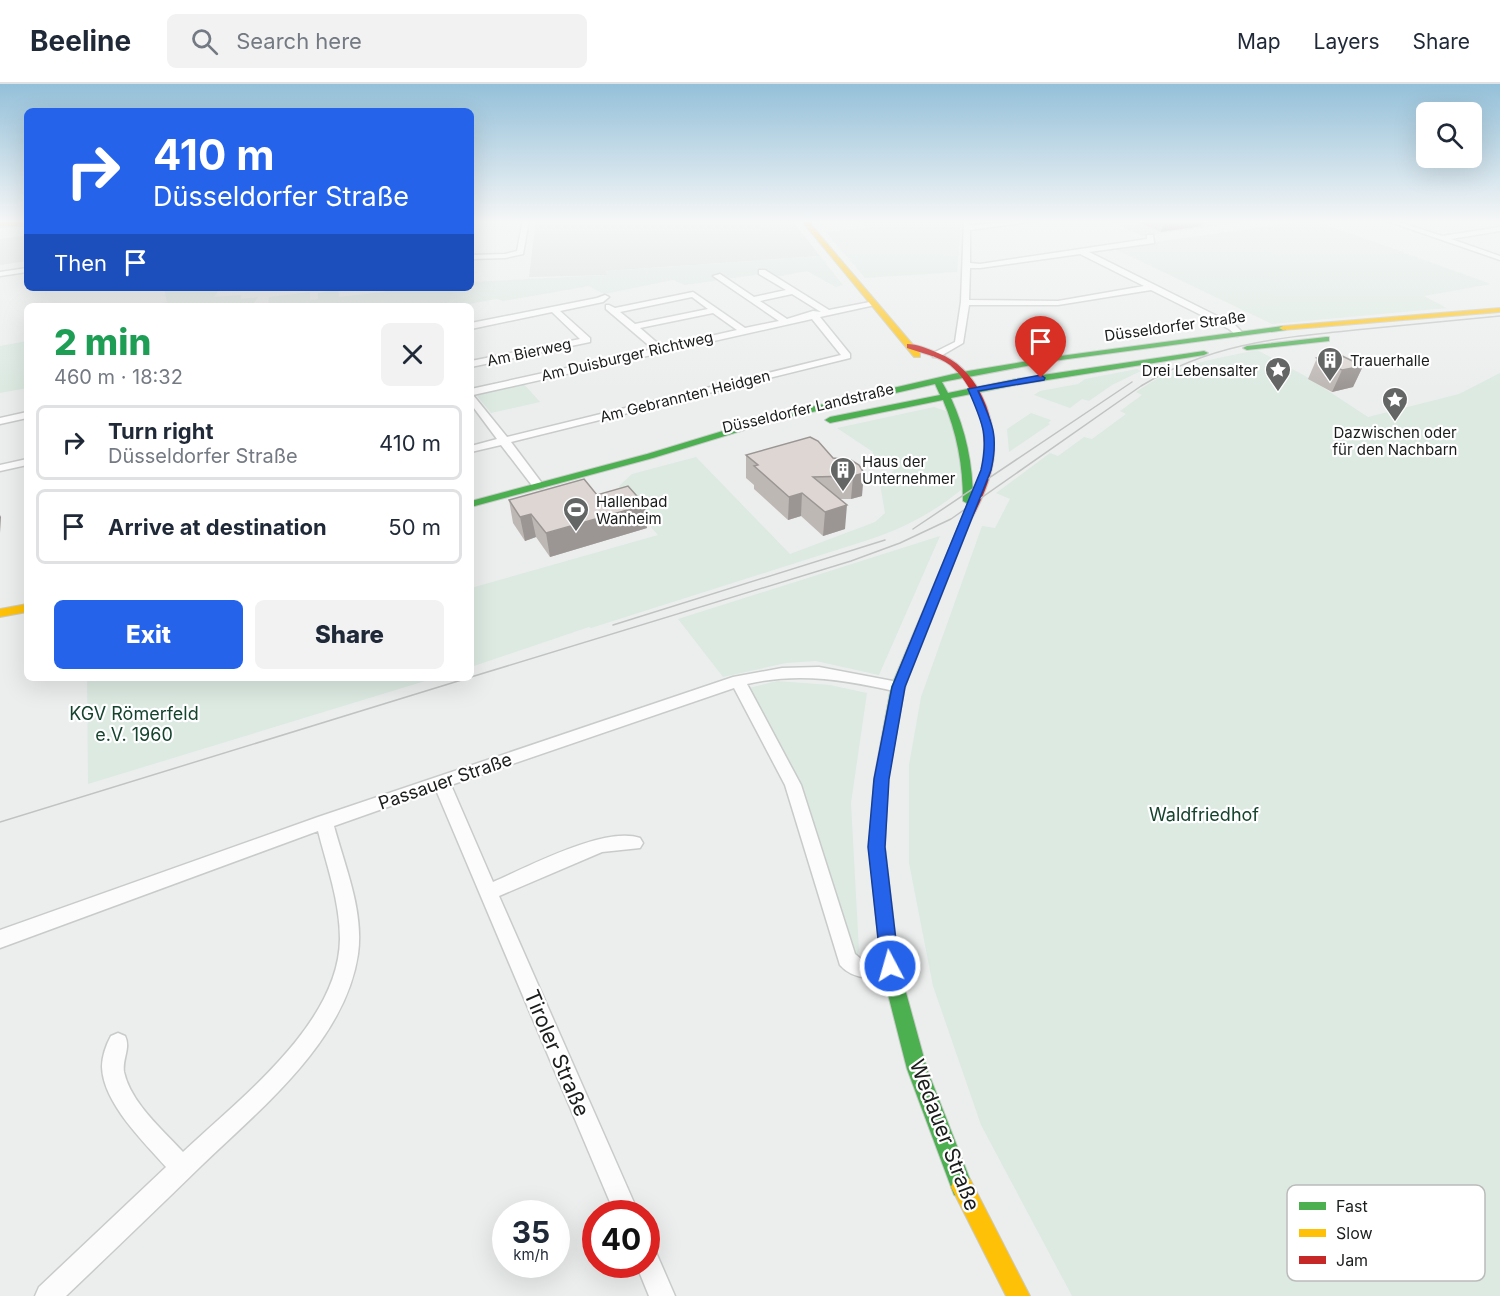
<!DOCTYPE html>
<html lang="en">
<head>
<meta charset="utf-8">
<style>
	:root { --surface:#fff; --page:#f2f2f3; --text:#1f2937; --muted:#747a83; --line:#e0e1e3; --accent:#2563eb }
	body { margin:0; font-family:Inter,sans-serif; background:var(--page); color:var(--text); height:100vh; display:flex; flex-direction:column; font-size:22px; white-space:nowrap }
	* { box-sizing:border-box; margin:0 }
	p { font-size:20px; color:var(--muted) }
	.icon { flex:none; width:33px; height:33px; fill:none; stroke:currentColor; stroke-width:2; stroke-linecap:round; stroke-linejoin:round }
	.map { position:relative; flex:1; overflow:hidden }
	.drawer { position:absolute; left:24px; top:219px; width:450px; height:378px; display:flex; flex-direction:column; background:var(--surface); border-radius:9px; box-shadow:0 6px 24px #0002 }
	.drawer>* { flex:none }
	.hud { position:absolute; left:24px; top:24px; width:450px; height:183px; border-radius:9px; box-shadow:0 6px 24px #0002; background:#2563eb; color:#fff; overflow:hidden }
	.fabs { position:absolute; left:1416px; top:18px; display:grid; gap:12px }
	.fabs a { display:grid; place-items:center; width:66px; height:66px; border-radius:9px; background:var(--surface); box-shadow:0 6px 24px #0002; font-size:30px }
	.speed { position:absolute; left:492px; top:1116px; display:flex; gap:12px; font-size:30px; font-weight:700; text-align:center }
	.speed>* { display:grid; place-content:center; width:78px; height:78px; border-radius:50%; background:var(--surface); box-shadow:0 6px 24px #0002; line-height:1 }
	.speed small { font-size:15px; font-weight:400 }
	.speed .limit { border:9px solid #d22; background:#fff; color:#111 }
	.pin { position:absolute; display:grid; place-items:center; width:51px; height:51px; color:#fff; margin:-62px -26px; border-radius:50% 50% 50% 0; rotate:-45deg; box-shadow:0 0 6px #0007 }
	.pin .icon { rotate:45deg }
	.me { position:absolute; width:66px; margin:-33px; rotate:354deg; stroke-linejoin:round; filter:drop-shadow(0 0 4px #0008) }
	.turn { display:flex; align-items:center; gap:21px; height:126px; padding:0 30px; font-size:27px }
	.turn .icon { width:78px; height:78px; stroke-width:2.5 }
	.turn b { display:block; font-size:42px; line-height:51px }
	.then { display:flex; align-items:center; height:57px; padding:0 30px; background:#0003; gap:12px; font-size:22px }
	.round { display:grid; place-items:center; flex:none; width:63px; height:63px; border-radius:9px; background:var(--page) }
	.summary { display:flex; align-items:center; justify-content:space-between; height:102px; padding:0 30px }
	h1 { font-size:36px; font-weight:800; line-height:45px; color:#1e9e55 }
	.cta { display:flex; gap:12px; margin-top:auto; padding:12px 30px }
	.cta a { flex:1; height:69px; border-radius:9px; background:var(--accent); color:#fff; font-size:24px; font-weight:800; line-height:69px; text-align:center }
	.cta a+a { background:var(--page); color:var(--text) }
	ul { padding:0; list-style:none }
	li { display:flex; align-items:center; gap:18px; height:75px; margin:0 12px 9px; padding:0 18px; border:3px solid var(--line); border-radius:9px }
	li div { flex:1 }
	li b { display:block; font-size:22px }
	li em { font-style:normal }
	header { display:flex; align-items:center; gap:36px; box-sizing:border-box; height:84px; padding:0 30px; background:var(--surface); border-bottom:2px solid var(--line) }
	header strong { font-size:28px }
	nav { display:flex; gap:33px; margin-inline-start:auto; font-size:21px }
	.search { width:420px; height:54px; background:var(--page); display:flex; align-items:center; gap:15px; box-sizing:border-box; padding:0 21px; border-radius:9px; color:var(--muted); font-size:22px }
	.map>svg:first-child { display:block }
</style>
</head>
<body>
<header>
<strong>Beeline</strong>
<div class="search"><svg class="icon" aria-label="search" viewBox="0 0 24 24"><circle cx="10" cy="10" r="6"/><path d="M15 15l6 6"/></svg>Search here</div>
<nav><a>Map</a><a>Layers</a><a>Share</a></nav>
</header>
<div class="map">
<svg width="1500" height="1212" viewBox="0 0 1500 1212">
	<rect width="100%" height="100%" fill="#eceeed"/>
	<!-- built -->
	<path fill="#d9e0dc" d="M536,136h256l28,36 -213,15 1,4 -79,2z
		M1106,136h151l-114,16z
		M27,151v26l-27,4v-26z"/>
	<!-- green -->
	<path fill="#dceae2" d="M859,136h102l-4,52 -92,6 -39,-46 41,-4z
		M1313,136l178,64 -67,12 23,12 -175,16 -159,-76z
		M820,172l23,29 -7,2 -29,-16 -31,6 -14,-3 -77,11 -12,-5 -69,14 -15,-8 -86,15 -6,-2 -39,7h-59l-2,-2 -14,2h-122l7,-1 1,-8 41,-5v8l8,-1v-6l20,-3 1,7 44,-5 12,-4h76v-6l136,-7 -1,-4z
		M164,204h56l-6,9 27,-2v4l17,-2 -6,9h-106l21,-4z
		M27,257v47l-27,5v-47z
		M1257,266l50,27 61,40 91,-23 41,-21v923h-428l-91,-171 -48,-139 -24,-123v-98l12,-68 61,-171 13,2 15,-29 -14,-6 54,-40 8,3 26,-19 8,2 34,-25 -6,-3 22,-16 -6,-3c40,-28 74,-32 121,-42z
		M1137,285l4,2 -29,14 -23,16 -7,-2 -12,9 -36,-13 6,-4 38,-7 7,-5z
		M523,299l17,19 -49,11 -14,-17 5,-4z
		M934,323l12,4c12,25 15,52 15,79 -30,24 -57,38 -93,50l-277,88 -2,-1 -118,40v-79l187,-53 -37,-41 -2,-8 13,-12 64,-17 94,97 85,-32 10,-9 -5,-29 14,-14 -9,-7 -13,-2 1,-9 -36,-24z
		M1031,329l20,7 -3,3 2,1 -41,28 -2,-23z
		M940,452l-61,139 -63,-14 -30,2 -63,14 -45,-58z
		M87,594h348l-347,106z
		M777,597l53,4 37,8 -16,110 8,148 -2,6 -9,-21 -49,-156 -50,-92z"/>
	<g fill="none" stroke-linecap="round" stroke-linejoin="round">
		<defs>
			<path id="street" d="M523,136h6l-6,34 -18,4 -34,1v-4l34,-1 12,-3z
				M964,136h6v5l74,-5 -74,10v33l10,1 167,-25v-4h6l1,8 -65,9 146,73 9,9 -7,2 -8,-7 -78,-39 -93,15h-89l-6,38 -24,14h-6v-4l22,-11 6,-40zM1080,170l64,32 -86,15 -89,-1 1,-32h10z
				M1384,136h9l49,16 58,-9v4l-49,8 49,17v4z
				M27,184v4l-27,4v-4z
				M759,186h6l64,40 46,-9v4l-55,12 30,37v4l-339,84 33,44 -2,2h-8l-33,-43 -30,7v-6l26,-7 -26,-35v-15l182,-40 -47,-40v-4h3l6,3 78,-16 52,36 34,-7 -66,-45 7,-2 34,23 32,-7 -27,-16zM792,210l29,18 -8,-1 -26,8 -27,-18zM692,213l16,12 -73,15 -15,-12zM713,229l24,17 -75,17 -22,-19zM812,235l29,36 -334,82 -34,-42z
				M605,211l4,2 -6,5 -43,9 30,27v4l-119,25v-6l109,-22 -28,-27 -81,17v-6l126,-25z
				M27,328v6l-27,6v-6z
				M27,375v6l-27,6v-6z
				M819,583l79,15 7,5 -7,5c-52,-12 -99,-20 -151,-8l54,101 54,169 6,5 29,-1 7,3 3,6 -3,6c-18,7 -43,8 -57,-8l-55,-180 -51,-97 -283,97 42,97c35,-15 111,-56 147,-44l3,5 -3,5 -38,4 -103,44 140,318h-24l-179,-424 -102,36c11,41 30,85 24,128 -13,88 -98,155 -157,212 -45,44 -90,87 -135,130h-31l4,-9 127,-120c-22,-25 -63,-64 -64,-100 0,-10 4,-22 9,-31l7,-3 7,3c6,12 -3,23 -1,36 7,31 38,57 59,80 57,-54 156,-128 157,-213 0,-37 -13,-73 -22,-108l-318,117v-18l318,-113 415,-140 49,-9z
				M646,1163l9,3 20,46h-26l-13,-32h10z"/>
			<path id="fast" d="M1283,242h3v4l-233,31 -111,21 6,11 68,-14 188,-28 4,2 -4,2 -188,30 -65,13c15,33 22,66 22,103l-5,3 -5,-3c0,-36 -6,-68 -20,-101l-113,23 -5,-3 5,-3 110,-22 -5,-11 -158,36 -124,38 -182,49v-6l176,-47 125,-38 190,-44 91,-15z
				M1326,253h3v4l-82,9 -4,-2 4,-2z
				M967,431l5,3 -67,169 -17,92 -3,68 14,120 28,102 46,118 -3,8 -8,3 -8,-3 -47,-126 -26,-102 -12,-120 5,-68 17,-92 71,-169z"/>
			<path id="slow" d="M801,136h6l113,133v4h-6z
				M27,137v4l-27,1v-4z
				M1500,224v4l-217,18 -4,-2 4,-2z
				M27,520v8l-27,5v-8z
				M962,1092l8,3 60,117h-24l-55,-109 3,-8z"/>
			<path id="jam" d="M907,260c10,0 22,5 31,9 39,15 58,62 56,102 -2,22 -13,47 -23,65l-4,1 -5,-3c6,-16 14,-31 19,-47 9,-35 -2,-82 -31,-106 -12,-9 -29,-12 -43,-17z"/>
		</defs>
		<!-- street casing -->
		<use href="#street" stroke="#c9cbca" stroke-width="3"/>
		<!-- fast casing -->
		<use href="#fast" stroke="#c9cbca" stroke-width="2"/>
		<!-- slow casing -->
		<use href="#slow" stroke="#c9cbca" stroke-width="2"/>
		<!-- jam casing -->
		<use href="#jam" stroke="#c9cbca" stroke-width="2"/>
		<!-- street -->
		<use href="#street" fill="#fcfcfc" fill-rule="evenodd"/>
		<!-- fast -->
		<use href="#fast" fill="#4caf50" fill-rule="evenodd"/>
		<!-- slow -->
		<use href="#slow" fill="#ffc107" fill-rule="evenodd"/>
		<!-- jam -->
		<use href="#jam" fill="#c62828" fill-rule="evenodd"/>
		<!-- tram -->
		<path stroke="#c1c2c2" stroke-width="1.5" d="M0,143l27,-1
			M913,445l219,-147
			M613,541l272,-85
			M471,593l380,-116 49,-18 51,-24 190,-133c69,-42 135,-48 214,-56 48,-5 97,-9 145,-14
			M0,738l468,-144"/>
	</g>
	<!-- wall -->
	<path fill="#beb8b5" d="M1133,136h70l-2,6 -40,6z
		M1317,274l46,8 -10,21 -21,5 -24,-13z
		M746,371l87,3 18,2 11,36 -11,3h-11l5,30 -22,7 -22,-20 -13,4 -34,-31v-4l-8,-7z
		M597,411l48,10 2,23 -97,29 -14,-20 -11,4 -12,-18 -4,-23z"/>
	<!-- shaded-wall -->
	<path fill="#9b9694" d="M1165,136h38l-2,6 -40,6z
		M1363,282l-10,21 -21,5 10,-22z
		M864,389l-2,23 -11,3 2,-23z
		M802,409l-1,23 -13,4 1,-23z
		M645,421l2,23 -97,29 -4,-24z
		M847,421l-2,24 -22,7 2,-24z
		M531,430l5,23 -11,4 -5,-24z
		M0,431l1,2 -1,16z"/>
	<!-- building -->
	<path fill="#ddd6d3" stroke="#9b9694" stroke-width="1.5" d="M1338,270l25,12 -21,4 -25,-12z
		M810,353l8,4 15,17 18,2 8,5 5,8 -11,3 -40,1 34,28 -22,7 -23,-19 -13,4 -35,-31 4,-1 -12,-10z
		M584,395l13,16 31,-9 17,19 -99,28 -15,-19 -11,3 -11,-17z"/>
	<!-- sky -->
	<linearGradient id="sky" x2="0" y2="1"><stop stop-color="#94c0d9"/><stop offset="0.45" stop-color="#f6f7f7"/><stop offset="1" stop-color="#f6f7f7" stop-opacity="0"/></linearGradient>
	<rect width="1500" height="305" fill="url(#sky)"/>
	<!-- route -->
	<path fill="#2563eb" stroke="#184099" stroke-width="1.5" d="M1041,291l4,3 -1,2 -66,11c14,32 21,44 13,79l-86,217 -16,92 -4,68 14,119 -3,6 -6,3 -6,-3 -3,-6 -13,-119 6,-68 18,-92 89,-217c8,-36 1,-48 -13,-81z"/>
	<!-- icons -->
	<defs>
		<symbol id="building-pin" viewBox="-11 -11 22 30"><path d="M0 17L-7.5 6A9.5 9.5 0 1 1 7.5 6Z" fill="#646665" stroke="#fff"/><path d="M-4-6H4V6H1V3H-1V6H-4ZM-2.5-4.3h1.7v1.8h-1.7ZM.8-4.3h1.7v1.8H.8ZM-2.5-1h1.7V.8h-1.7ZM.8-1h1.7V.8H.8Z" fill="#fff"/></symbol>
		<symbol id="sight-pin" viewBox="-11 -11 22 30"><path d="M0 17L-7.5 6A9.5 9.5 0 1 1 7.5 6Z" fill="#646665" stroke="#fff"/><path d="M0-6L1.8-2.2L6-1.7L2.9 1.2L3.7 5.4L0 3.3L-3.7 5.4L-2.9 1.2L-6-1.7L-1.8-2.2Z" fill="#fff"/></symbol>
		<symbol id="stadium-pin" viewBox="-11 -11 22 30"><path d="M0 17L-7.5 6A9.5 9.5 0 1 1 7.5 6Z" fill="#646665" stroke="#fff"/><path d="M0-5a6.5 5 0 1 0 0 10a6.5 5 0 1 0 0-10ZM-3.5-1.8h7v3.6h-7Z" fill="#fff"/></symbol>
	</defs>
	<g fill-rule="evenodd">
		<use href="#building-pin" x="1315" y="261" width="30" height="40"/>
		<use href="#sight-pin" x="1263" y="271" width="30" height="40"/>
		<use href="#sight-pin" x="1380" y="301" width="30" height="40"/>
		<use href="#building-pin" x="828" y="371" width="30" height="40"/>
		<use href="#stadium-pin" x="561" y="411" width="30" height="40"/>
	</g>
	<g text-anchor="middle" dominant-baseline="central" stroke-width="4.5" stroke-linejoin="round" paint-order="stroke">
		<!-- far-street labels -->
		<g font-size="15" fill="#1b1c1c" stroke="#fff">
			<text transform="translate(1175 242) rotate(-8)">Düsseldorfer Straße</text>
			<text transform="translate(529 268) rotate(-12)">Am Bierweg</text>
			<text transform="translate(627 272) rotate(-13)">Am Duisburger Richtweg</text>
			<text transform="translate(685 312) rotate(-14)">Am Gebrannten Heidgen</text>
			<text transform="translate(808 324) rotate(-13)">Düsseldorfer Landstraße</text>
		</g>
		<!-- far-poi labels -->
		<g font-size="15" fill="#1b1c1c" stroke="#fff" text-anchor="start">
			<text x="1350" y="276">Trauerhalle</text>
			<text x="1258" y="286" text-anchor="end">Drei Lebensalter</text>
			<text x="1395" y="348" text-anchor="middle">Dazwischen oder<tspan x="1395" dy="17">für den Nachbarn</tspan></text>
			<text x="862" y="377">Haus der<tspan x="862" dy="17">Unternehmer</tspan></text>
			<text x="596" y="417">Hallenbad<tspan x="596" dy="17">Wanheim</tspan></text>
		</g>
		<!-- park labels -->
		<g font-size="18" fill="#14432e" stroke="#fff">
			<text x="134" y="629">KGV Römerfeld<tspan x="134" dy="21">e.V. 1960</tspan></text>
			<text x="1204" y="730">Waldfriedhof</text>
		</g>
		<!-- street labels -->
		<g font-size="18" fill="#1b1c1c" stroke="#fff">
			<text transform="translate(445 697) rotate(-19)">Passauer Straße</text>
		</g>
		<!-- near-street labels -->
		<g font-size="21" fill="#1b1c1c" stroke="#fff">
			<text transform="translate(557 969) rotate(67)">Tiroler Straße</text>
			<text transform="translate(945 1051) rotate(69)">Wedauer Straße</text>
		</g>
	</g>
	<!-- legend -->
	<rect x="1287" y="1101" width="198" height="96" rx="9" fill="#fff" stroke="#bbb" stroke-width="1.5"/>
	<rect x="1299" y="1118" width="27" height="8" fill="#4caf50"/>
	<rect x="1299" y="1145" width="27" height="8" fill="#ffc107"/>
	<rect x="1299" y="1172" width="27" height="8" fill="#c62828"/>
	<g font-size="16" fill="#1b1c1c">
		<text x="1336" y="1128">Fast</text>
		<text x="1336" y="1155">Slow</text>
		<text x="1336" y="1182">Jam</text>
	</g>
</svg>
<div class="fabs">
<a><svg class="icon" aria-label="search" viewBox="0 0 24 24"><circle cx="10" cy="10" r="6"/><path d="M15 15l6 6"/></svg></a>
</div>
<div class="speed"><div>35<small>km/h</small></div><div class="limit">40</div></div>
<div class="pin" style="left:1041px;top:294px;background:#d93025"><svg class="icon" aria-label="arrive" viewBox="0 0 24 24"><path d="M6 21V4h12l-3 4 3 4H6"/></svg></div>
<svg class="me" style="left:890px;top:882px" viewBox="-20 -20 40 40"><circle r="17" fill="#2563eb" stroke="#fff" stroke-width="3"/><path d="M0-11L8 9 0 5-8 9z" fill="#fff"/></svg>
<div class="hud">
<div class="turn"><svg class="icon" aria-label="right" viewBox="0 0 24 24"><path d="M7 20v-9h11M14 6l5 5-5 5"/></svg><div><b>410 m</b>Düsseldorfer Straße</div></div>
<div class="then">Then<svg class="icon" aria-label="arrive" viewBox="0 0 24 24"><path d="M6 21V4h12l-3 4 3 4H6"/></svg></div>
</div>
<section class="drawer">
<div class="summary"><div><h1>2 min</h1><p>460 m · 18:32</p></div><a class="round"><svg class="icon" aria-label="close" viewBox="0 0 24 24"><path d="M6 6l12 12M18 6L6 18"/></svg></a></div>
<ul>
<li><svg class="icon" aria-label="right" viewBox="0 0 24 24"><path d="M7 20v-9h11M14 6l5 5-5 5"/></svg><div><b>Turn right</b><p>Düsseldorfer Straße</p></div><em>410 m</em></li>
<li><svg class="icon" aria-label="arrive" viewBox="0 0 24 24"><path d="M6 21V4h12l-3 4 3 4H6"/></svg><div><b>Arrive at destination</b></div><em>50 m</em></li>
</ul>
<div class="cta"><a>Exit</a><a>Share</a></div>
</section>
</div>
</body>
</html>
